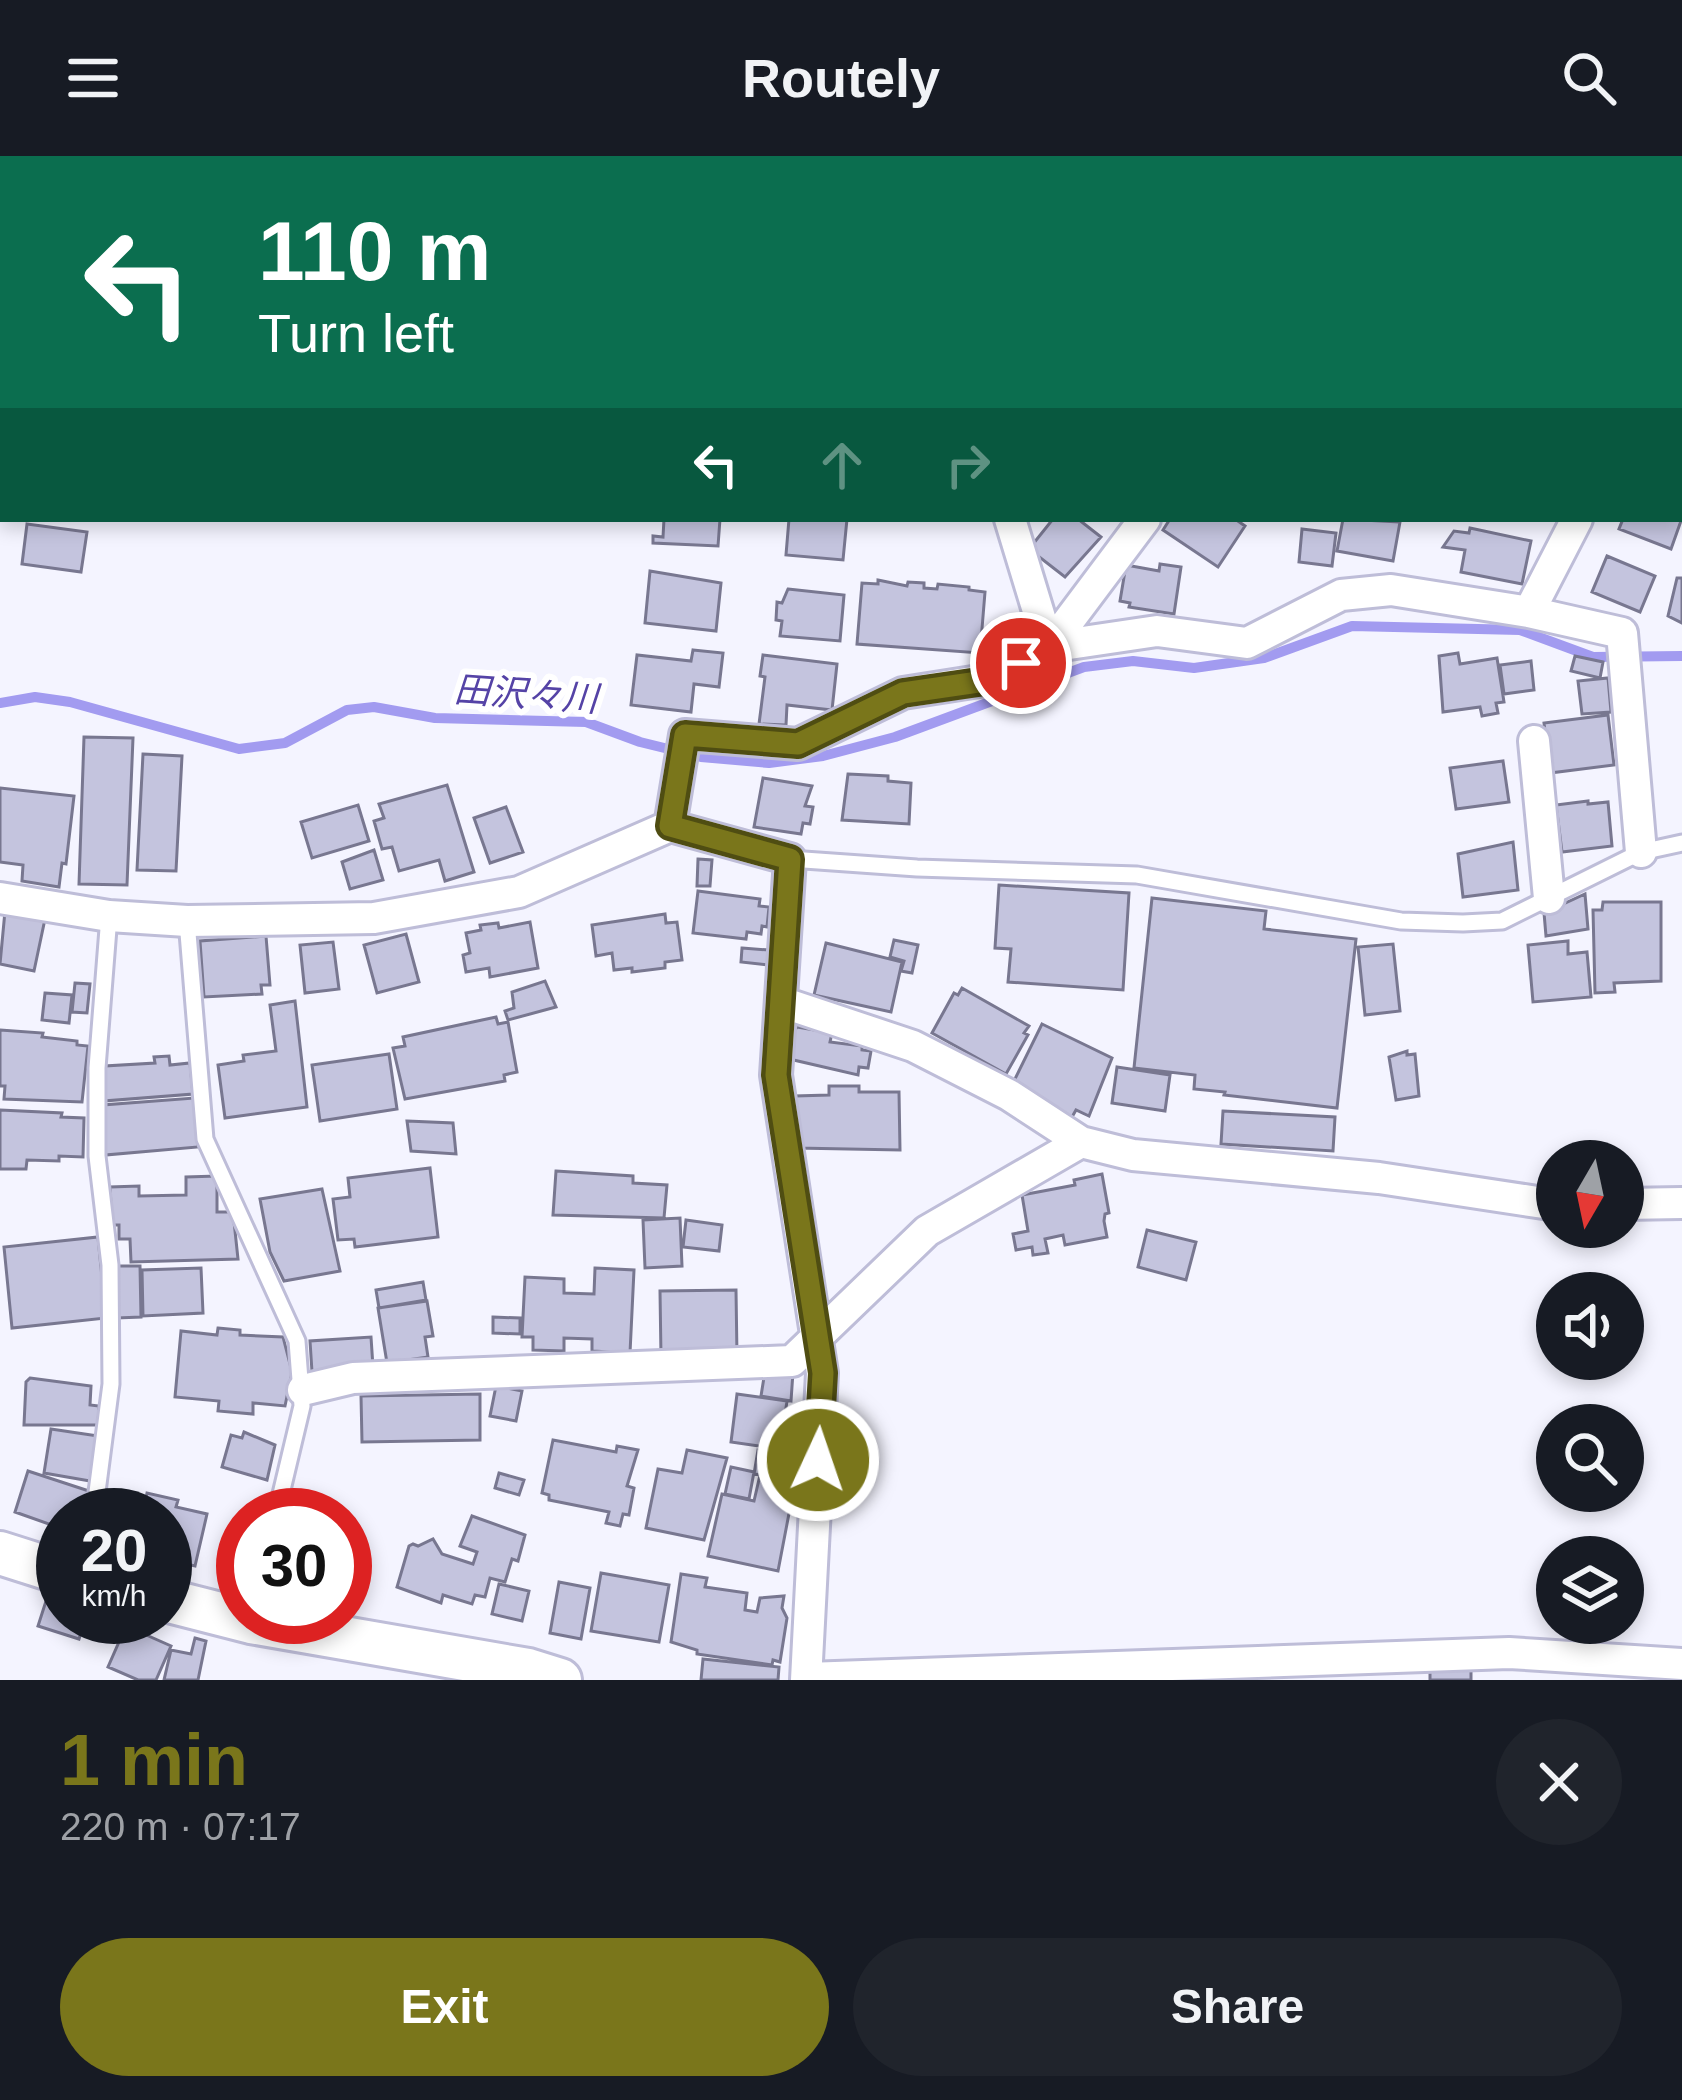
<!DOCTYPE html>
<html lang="en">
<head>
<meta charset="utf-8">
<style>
	:root { --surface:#171b24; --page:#20242c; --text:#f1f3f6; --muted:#9ea1a6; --accent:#7a761b }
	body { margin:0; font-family:Helvetica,"Noto Sans JP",sans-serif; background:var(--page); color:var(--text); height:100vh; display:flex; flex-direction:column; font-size:45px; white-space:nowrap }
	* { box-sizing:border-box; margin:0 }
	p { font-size:39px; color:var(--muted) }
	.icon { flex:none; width:66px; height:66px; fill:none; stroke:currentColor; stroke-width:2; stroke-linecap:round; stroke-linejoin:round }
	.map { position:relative; height:1524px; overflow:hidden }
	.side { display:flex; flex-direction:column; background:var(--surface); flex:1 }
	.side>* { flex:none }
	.guide { position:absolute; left:0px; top:0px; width:1683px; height:366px; box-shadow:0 6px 18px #0003; background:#0b6e4f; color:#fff; overflow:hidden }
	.needle { width:78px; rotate:189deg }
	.tools { position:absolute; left:1536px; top:984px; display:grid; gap:24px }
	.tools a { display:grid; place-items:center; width:108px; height:108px; border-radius:50%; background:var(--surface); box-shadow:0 6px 18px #0003; font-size:60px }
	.speed { position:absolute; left:36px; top:1332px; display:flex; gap:24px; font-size:60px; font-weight:700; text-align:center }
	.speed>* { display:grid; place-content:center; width:156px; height:156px; border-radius:50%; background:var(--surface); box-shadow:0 6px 18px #0003; line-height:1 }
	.speed small { font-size:30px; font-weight:400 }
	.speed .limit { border:18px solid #d22; background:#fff; color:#111 }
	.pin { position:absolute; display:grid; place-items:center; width:102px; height:102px; color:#fff; margin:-51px; border:6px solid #fff; border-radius:50%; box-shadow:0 3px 12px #0007 }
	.me { position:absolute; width:132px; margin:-66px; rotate:3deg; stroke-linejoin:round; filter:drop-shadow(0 0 9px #0008) }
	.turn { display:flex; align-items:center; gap:42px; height:252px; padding:0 60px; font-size:54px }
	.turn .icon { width:156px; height:156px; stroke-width:2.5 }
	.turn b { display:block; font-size:84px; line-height:102px }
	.lanes { display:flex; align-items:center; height:114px; padding:0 60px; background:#0003; justify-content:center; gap:60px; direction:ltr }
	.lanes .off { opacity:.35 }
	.round { display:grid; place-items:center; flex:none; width:126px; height:126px; border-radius:63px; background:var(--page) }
	.summary { display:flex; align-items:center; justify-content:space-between; height:204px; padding:0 60px }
	h1 { font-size:72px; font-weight:700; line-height:90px; color:var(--accent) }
	.primary-button { display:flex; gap:24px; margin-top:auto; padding:24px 60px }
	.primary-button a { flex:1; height:138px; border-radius:72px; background:var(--accent); color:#fff; font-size:48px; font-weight:700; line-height:138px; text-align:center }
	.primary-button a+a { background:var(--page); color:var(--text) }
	header { display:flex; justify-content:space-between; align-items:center; height:156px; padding:0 60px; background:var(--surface); font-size:54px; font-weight:700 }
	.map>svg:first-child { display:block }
</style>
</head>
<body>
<header><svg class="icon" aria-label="menu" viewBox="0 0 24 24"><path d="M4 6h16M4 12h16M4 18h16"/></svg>Routely<svg class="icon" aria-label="search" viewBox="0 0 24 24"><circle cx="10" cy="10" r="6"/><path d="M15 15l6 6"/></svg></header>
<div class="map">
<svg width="1682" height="1524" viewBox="0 0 1682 1524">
	<rect width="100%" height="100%" fill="#f4f4ff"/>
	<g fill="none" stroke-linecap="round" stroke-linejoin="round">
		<!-- stream -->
		<path stroke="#a29bf0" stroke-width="10" d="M0,547l35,-6 35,5 169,47 46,-6 62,-33 27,-3 61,11 151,4 54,20 61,15 68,6 54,-7 72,-19 189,-70 49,-6 61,7 70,-10 88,-32 168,4 73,27 89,-1"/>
	</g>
	<!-- building -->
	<path fill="#c4c4de" stroke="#787790" stroke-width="3" d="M1680,354l2,8 -11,31 -52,-20 4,-10h57z
		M664,363h56l-2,27 -65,-3v-7l10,1z
		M789,363h58l-4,41 -57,-5z
		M1053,363h25l23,18 -36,40 -36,-28z
		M1170,363h65l10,7 -27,41 -55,-37z
		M1343,363l57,3 -7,39 -56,-10z
		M27,368l60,8 -6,40 -59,-8z
		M1470,372l61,13 -9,43 -61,-12 4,-22 -22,-3 11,-16 15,2z
		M1302,373l34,4 -4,33 -33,-4z
		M1607,400l48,20 -15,36 -48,-20z
		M1160,408l21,3 -7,47 -45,-7 1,-4 -10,-2 6,-36 33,6z
		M650,415l71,12 -5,48 -71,-8z
		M1677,422h5v45l-14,-7z
		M878,424l29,6 1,-4 16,1v5l13,1 1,-5 31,3v3l16,2 -5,61 -123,-9 5,-61 16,1z
		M788,433l56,6 -4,46 -60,-5 2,-15 -6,-1 1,-18 5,1z
		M693,494l30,3 -4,34 -25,-3 -3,28 -60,-7 6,-50 54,6z
		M1458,497l2,11 37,-6 7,44 -8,1 2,10 -16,3 -2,-9 -37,5 -4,-56z
		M763,499l74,9 -5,46 -45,-5 -1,20 -27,-1 6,-47 -5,-1z
		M1575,500l28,6 -3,16 -29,-7z
		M1531,505l3,29 -30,4 -4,-29z
		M1608,522l3,34 -29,2 -4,-33z
		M1608,559l6,50 -64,8 -6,-50z
		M84,581l49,1 -6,147 -48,-1z
		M143,598l39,2 -6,115 -39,-1z
		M1503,605l6,41 -53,7 -6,-41z
		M848,618l40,2v5l23,2 -2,41 -67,-4z
		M763,622l49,8 -7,20 8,1 -3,17 -7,-1 -2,11 -47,-7z
		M447,629l27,87 -29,9 -6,-21 -40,11 -7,-24 -10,2 -8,-28 10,-3 -5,-14z
		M0,632l74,8 -8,68 -4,-1 -3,24 -37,-6 1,-16 -23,-3z
		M1588,645v3l20,-2 4,44 -50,6 -6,-47z
		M358,649l11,36 -57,17 -11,-36z
		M506,651l17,45 -33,11 -16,-45z
		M1513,686l5,48 -55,7 -5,-43z
		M374,694l9,30 -33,9 -8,-27z
		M698,703l14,1 -2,26h-13z
		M999,729l130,8 -6,97 -115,-8 3,-33 -16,-1z
		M698,735l62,8 -1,7 10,1 -2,20 -5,-1 -1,8 -14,-2 -1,7 -53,-6z
		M1585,738l3,35 -42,7 -2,-23z
		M1152,742l114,13 -2,18 92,10 -19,169 -113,-13 1,-3 -31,-3 1,-14 -61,-7z
		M1603,746h58v79l-47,2 1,9 -20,1 -2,-83h9z
		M5,755l40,8 -11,52 -34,-7z
		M665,758l1,9 11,-1 5,38 -17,2v6l-33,4v-4l-18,2 -2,-17 -16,3 -4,-31z
		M530,766l8,46 -48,9 -1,-9 -23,4 -3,-17 7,-2 -4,-20 15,-3 -1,-5 18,-2 1,5z
		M406,778l13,48 -42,11 -13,-48z
		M266,780l4,49h-9l1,9 -58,3 -4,-56z
		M894,784l24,5 -6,28 -11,-2 3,-10 -14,-4z
		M1568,785v13l19,-2 4,45 -58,5 -5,-57z
		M333,786l6,47 -34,4 -5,-48z
		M826,787l76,19 -11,50 -77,-17z
		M1393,788l7,67 -35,4 -7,-68z
		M742,792l27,2 -1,15 -27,-3z
		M545,825l11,26 -48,13 -3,-9 9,-3 -2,-16z
		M75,827l15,1 -3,29 -15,-1z
		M962,832l67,38 -5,7 4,2 -22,39 -74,-41 22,-40 4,2z
		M45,837l27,2 -3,28 -27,-3z
		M295,845l12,106 -82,11 -7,-53 26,-4 -1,-6 33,-4 -6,-46z
		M496,861l2,7 10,-2 9,50 -13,3 1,6 -100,18 -12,-51 12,-2 -2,-9z
		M1042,868l70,34 -23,58 -13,-6 -4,7 -46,-22 -13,-12z
		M797,871l35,6 -2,9 32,4v4l9,1 -3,17 -9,-1 -1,8 -73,-17 3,-19z
		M0,874l43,3 -1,4 35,4v4l11,1 -6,56 -78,-3 1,-13h-5z
		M1407,895v4l8,-1 4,42 -23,4 -7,-43z
		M389,898l8,55 -77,12 -8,-56z
		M169,900l1,9 20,-2 3,31 -90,7 2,-35 50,-3 -1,-6z
		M1117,911l53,8 -5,36 -53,-8z
		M829,930h30v6h40l1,58 -104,-2 -1,-52 34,-1z
		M194,942l4,49 -93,8 -2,-50z
		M0,954l62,3 -1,4 23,1 -1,39 -24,-1v5l-32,-1 -1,9h-26z
		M1223,955l112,6 -2,34 -112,-7z
		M407,965l46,2 3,31 -45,-3z
		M430,1012l8,69 -83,10 -1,-8 -16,1 -5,-41 17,-2 -2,-19z
		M556,1015l77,5v7l34,2 -3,33 -111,-3z
		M1102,1018l7,39 -4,1 -1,7 3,16 -42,8 -2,-10 -18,4 3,14 -15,2 -1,-8 -16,3 -3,-16 15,-3 -6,-36 53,-10 -1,-5z
		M217,1020v36h16l5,47 -107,3 -1,-23h-11v-14h-7l-2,-38 29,-1v10l47,-1v-18z
		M322,1033l18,82 -56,10 -14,-29 -10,-53z
		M680,1062l2,48 -37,2 -2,-48z
		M686,1064l36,5 -3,26 -36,-4z
		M1147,1074l49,12 -10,38 -48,-13z
		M98,1081l8,81 -94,10 -8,-81z
		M116,1110h24l1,51 -24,1z
		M201,1112l2,45 -60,3 -1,-46z
		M595,1112l39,2 -4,83 -38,-2v-12l-28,-1v13l-31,-1v-13h-11l3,-60 39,2v14l30,1z
		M423,1126l3,18 -47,8 -3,-18z
		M736,1134l1,66 -76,1 -1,-66z
		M427,1145l6,35 -8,1 3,20 -41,6 -9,-55z
		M493,1161l27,1v16l-27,-1z
		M218,1172l22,2v5l43,2 9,35 -7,34 -32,-3v11l-35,-3 1,-10 -44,-4 6,-66 36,4z
		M371,1181l2,30 -61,5 -2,-31z
		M765,1215l28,1 -2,29 -30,-5z
		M30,1222l61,8 -1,19 9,1 -1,19h-74l2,-43z
		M496,1230l26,5 -6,30 -26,-5z
		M480,1238v46l-118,2 -1,-46z
		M737,1238l50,7 -7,48 -49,-7z
		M51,1273l47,7 -8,45 -46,-8z
		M244,1276l31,13 -8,35 -45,-13 9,-32 11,3z
		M553,1284l63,12 1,-6 21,4 -11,36 7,2 -5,27 -6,-1 -3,12 -14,-3 3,-11 -60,-12v-5l-7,-2z
		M687,1294l40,8 -23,82 -58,-12 12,-59 24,4z
		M758,1294l42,6 -22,115 -70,-15 14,-62 32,7 6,-26 -6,-1z
		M731,1311l23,5 -5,27 -24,-5z
		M28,1315l61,20 -8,24h-18v14l-48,-17z
		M499,1317l25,7 -5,15 -24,-7z
		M125,1337l21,5 1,-5 31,7 -2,7 31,7 -12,52 -30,-7v-44h-45z
		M472,1360l53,19 -7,26 -6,-2 -7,23 -15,-4 -5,19 -10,-2 -3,9 -29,-9 -2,8 -44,-16 12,-41 4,-2 5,2 15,-7 9,15 31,10 4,-12 -17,-6z
		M601,1417l68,12 -10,57 -68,-11z
		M681,1418l26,4 -2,9 42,6 -2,17 12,2 3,-14 24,-2 -2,12 5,10 -7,44 -7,-2 -1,5 -75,-11v-4l-26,-8z
		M559,1426l31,6 -9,51 -31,-6z
		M499,1428l30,7 -7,30 -30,-7z
		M46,1445l17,5v11h23l-7,22 -41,-13z
		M126,1470l45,20 -15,34h-18l-30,-13z
		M195,1482l11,3 -8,39h-34l7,-30 20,4z
		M703,1503l76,8 -1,13h-77z
		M1430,1514h41v10h-41z"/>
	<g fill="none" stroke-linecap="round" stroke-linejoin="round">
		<defs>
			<path id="lane" d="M790,703l127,9 220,7 264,46 62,2 39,-2 139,-69 41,-9
				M187,765l18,218 92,202 5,65 -26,109
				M94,1359l17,-131 -1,-119 -13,-109v-88l12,-152"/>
			<path id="street" d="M0,8l3,-8
				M0,101h3
				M1529,456l48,-93
				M1049,491l108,-16 90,12 94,-48 50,-5 138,22 93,21 19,219
				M1049,491l96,-128
				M1534,585l15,157
				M670,670l15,-91 113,9 105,-51 89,-14 57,-32 -39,-128
				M0,742l109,18 78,5 187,-3 145,-26 151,-66 120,33 -14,216 46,298 -16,307
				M781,846l132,44 96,49 72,47 52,13 246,23 178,27
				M1623,1048l59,-1
				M303,1234l50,-12 439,-17 135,-130 154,-89
				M807,1522l702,-25 173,11"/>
			<path id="secondary" d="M0,1397l63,20
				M165,1444l86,22 277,48 32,10"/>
		</defs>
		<!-- lane casing -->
		<use href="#lane" stroke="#bebdd8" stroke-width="21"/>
		<!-- street casing -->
		<use href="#street" stroke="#bebdd8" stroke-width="36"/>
		<!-- secondary casing -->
		<use href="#secondary" stroke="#bebdd8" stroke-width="48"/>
		<!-- lane -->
		<use href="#lane" stroke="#fff" stroke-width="15"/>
		<!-- street -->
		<use href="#street" stroke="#fff" stroke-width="30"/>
		<!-- secondary -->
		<use href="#secondary" stroke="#fff" stroke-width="42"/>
	</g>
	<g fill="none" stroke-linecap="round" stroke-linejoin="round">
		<defs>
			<path id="route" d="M818,1304l5,-87 -47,-298 14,-216 -120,-33 15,-91 113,9 105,-51 89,-13 29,-17"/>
		</defs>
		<!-- route casing -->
		<use href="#route" stroke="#4f4d12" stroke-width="30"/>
		<!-- route -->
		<use href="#route" stroke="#7a761b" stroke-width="21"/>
	</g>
	<g text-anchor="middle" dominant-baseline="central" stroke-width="12" stroke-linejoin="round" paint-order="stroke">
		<!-- water labels -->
		<g font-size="36" font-style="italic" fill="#5543a6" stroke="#fff">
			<text transform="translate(526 538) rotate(4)">田沢々川</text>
		</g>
	</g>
</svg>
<div class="tools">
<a><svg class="needle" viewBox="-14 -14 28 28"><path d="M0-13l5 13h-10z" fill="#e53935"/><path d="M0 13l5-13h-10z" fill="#9ea1a6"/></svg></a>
<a><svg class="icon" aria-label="sound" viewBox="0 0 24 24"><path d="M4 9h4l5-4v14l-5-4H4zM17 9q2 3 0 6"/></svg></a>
<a><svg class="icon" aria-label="search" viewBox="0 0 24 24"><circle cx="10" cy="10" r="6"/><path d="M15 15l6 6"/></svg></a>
<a><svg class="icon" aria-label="layers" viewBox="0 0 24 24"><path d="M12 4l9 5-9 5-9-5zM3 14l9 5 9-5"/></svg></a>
</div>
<div class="speed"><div>20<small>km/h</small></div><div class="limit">30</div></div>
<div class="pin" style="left:1021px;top:507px;background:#d93025"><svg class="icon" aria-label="arrive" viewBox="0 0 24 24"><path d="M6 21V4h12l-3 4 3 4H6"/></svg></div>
<svg class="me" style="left:818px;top:1304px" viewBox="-20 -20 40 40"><circle r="17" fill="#7a761b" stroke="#fff" stroke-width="3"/><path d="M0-11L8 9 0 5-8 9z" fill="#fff"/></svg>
<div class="guide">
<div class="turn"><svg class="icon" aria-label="left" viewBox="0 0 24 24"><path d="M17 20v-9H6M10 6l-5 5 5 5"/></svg><div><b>110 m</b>Turn left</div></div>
<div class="lanes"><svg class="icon" aria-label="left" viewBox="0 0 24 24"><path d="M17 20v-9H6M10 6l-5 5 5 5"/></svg><svg class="icon off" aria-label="ahead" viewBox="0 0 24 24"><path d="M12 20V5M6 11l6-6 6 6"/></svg><svg class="icon off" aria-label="right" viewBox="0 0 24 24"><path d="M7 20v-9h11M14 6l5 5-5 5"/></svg></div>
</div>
</div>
<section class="side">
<div class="summary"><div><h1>1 min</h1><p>220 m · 07:17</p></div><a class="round"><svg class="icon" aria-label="close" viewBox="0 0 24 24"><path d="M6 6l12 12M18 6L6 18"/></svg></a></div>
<div class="primary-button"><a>Exit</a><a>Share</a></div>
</section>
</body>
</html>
